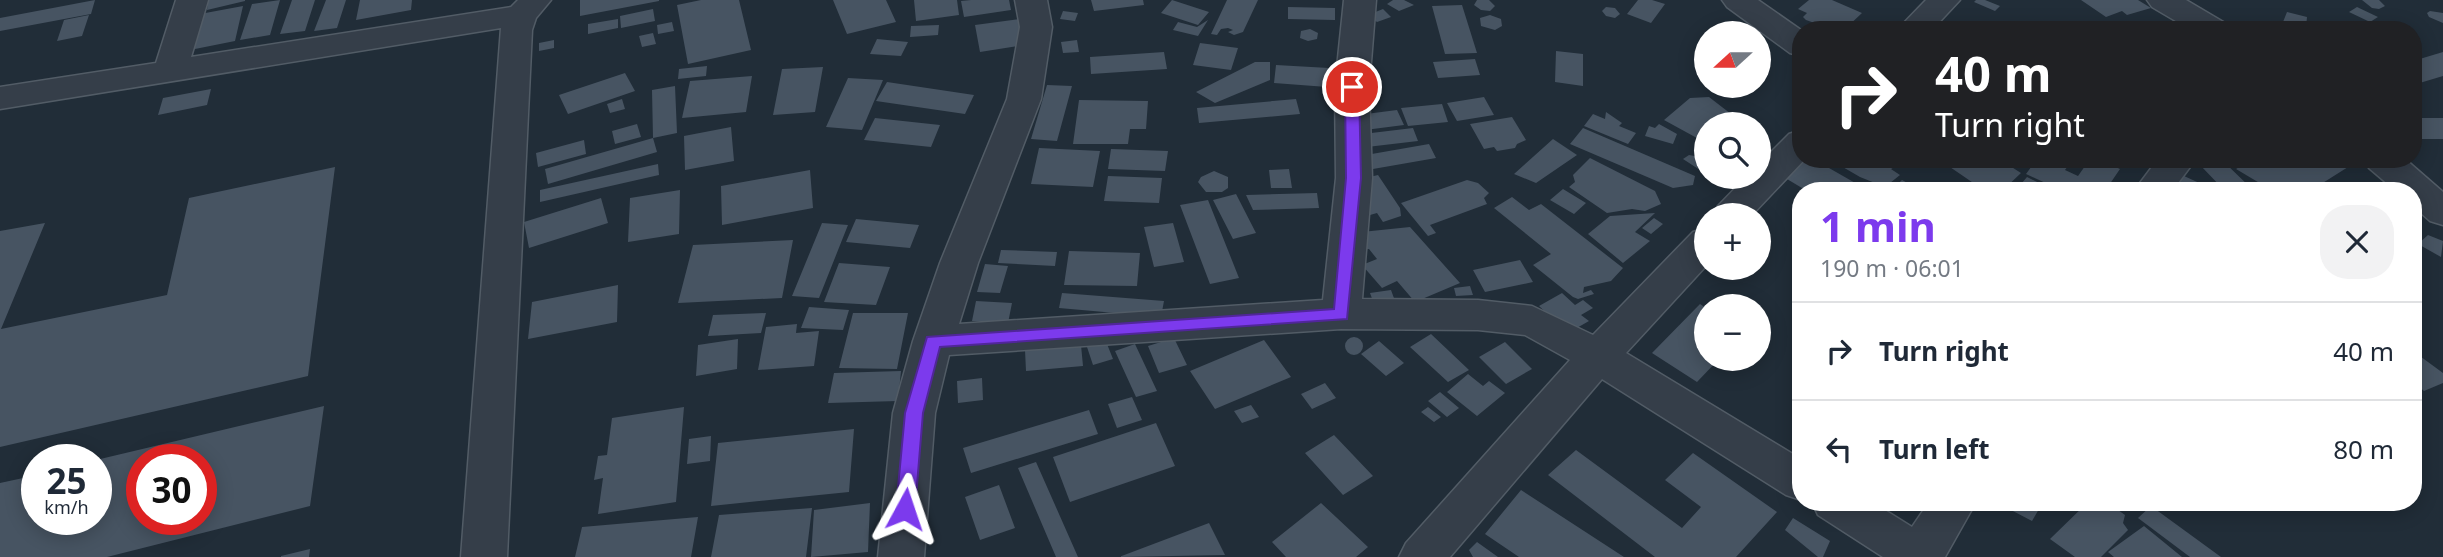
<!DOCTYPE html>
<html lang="en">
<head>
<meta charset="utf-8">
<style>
	:root { --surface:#fff; --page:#f2f2f3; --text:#1f2937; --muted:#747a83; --line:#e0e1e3; --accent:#7c3aed }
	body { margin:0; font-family:"Noto Sans",sans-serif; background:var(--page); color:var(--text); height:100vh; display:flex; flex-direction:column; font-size:26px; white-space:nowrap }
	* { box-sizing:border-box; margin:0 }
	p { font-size:23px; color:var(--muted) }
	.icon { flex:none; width:38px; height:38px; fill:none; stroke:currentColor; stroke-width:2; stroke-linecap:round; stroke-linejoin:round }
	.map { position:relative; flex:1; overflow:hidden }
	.sheet { position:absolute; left:1792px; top:182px; width:630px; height:329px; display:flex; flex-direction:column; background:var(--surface); border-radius:28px; box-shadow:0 4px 18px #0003 }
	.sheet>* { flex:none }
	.top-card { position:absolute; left:1792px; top:21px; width:630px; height:147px; border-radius:28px; box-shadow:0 4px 18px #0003; background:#202124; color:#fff; overflow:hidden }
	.needle { width:46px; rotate:249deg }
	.buttons { position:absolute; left:1694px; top:21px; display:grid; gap:14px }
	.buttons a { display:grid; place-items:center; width:77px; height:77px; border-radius:50%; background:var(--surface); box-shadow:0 4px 18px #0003; font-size:35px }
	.speed { position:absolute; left:21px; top:444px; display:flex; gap:14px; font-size:35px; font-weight:700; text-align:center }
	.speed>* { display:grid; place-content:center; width:91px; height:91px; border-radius:50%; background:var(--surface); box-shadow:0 4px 18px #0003; line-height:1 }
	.speed small { font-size:18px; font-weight:400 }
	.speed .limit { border:10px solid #d22; background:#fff; color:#111 }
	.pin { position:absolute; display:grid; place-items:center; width:60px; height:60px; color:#fff; margin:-30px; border:4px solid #fff; border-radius:50%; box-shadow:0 2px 7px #0007 }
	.me { position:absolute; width:77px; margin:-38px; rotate:5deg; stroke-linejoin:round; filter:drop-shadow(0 0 5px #0008) }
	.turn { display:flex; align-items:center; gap:24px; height:147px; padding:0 28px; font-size:32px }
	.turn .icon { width:91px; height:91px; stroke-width:2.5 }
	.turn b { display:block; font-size:49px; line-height:60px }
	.round { display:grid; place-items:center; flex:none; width:74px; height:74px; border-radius:28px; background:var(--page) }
	.head { display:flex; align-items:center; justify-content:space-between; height:119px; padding:0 28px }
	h1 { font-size:42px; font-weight:700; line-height:52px; color:var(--accent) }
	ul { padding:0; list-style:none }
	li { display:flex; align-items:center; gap:21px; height:98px; padding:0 28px; border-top:2px solid var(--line) }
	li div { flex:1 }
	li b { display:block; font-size:26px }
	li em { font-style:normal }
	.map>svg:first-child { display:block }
</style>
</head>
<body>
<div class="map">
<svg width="2443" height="557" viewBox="0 0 2443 557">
	<rect width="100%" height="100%" fill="#212d38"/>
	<!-- building -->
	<path fill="#475462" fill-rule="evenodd" d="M95,0l-4,14 -91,17v-13z
		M208,0h37v1l-38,9z
		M280,0l-10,35 -30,5 12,-36z
		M292,0h23l-10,31 -25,3z
		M326,0h20l-9,28 -23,3z
		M360,0h52l-1,10 -55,10z
		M580,0h79v1l-79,15z
		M701,0h38l12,50 -63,14 -11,-59z
		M833,0h53l10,22 -49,12z
		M914,0h43l2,15 -43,6z
		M971,0h38l2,10 -47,7 -3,-16z
		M1091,0h52l1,5 -50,6z
		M1172,0l37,12 -11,13 -37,-12z
		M1227,0h31l-15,32 -9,3 -6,-3 5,-2 -5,-2 -7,1 -4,6 -6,-1z
		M1393,0h11l10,5 -15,6 -12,-7z
		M1477,0h12l6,6 -5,5 -9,-1 -7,-5z
		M1638,0h14l13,4 -14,19 -24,-9z
		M1809,0h23l30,13 -18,17 -16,-5 -5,1 -17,-6 -3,-3 4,-4 -9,-4z
		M1976,0h9l15,6 -5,5 -21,-9z
		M2081,0h57l13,8 -24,7 -5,-4 -16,6z
		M2362,0h17l6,6 -6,3 -7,-1z
		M1462,5l15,48 -32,1 -13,-48z
		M243,6l-8,35 -45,9 10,-36z
		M1288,7l47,1v12l-47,-1z
		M1606,7l9,1 5,6 -5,4 -9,-2 -4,-5z
		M2357,7l21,10 -8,5 -21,-10z
		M653,9l2,12 -34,7 -1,-12z
		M1383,9l8,8 -14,5 -9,-7z
		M1063,11l15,2 -3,8 -15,-2z
		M2430,11l13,2v10l-14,-6 -2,-4z
		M2287,12l20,5 -1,11 -23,-6z
		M89,15l-7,21 -25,5 7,-21z
		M1490,15l11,4 1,7 -7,4 -14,-4 -1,-8z
		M618,19v9l-30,6v-10z
		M1020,19l5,26 -45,7 -5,-27z
		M1208,20l-10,16 -25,-6 5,-8 19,5z
		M2045,21l12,9h-40v-1z
		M672,22l2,9 -16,3 -1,-9z
		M2342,22l10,1 14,7h-29l-1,-6z
		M939,25l-1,10 -28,2 1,-11z
		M1310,29l8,4 -1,6 -9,2 -8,-3 1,-7z
		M653,33l3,11 -14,3 -3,-11z
		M877,39l31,3 -7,14 -31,-2z
		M554,40v8l-15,3v-8z
		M1077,40l2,12 -16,1 -2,-11z
		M1200,43l38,5 -7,22 -38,-5z
		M1556,51l27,3v32l-28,-4z
		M1164,52l3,17 -76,5 -1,-17z
		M2443,52v24l-30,9v-24z
		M1475,59l5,16 -42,3 -5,-16z
		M1255,62h15v18l-55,23 -19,-11z
		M1276,65l53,3 -2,19 -53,-4z
		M707,66l-1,10 -28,3 1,-10z
		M823,67l-8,45 -42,3 9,-46z
		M625,73l10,18 -67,23 -9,-19z
		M752,76l-6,36 -64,6 8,-37z
		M848,78l35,2 -21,50 -36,-3z
		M887,82l87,13 -9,19 -89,-13z
		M1047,85l25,1 -15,55 -26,-2z
		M675,86l2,47 -24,5 -1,-48z
		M211,89l-4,16 -49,10 5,-17z
		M1484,97l10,18 -37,6 -10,-18z
		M1709,97l35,27h-38v19l-42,-23 26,-22z
		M622,99l3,10 -15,4 -3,-9z
		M1296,99l4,15 -101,9 -2,-15z
		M1079,100l69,1 -2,28h-16l-2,15h-55z
		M1442,104l6,18 -40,4 -7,-18z
		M1397,110l7,15 -39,5 -7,-15z
		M1606,112l16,11 -3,3 17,7 -8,11 -44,-18 9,-12 12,5z
		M1512,117l14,23 -9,4 -2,4 -18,3 -3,-4 -10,2 -14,-25z
		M875,118l65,7 -9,22 -67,-7z
		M2413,118h30v21h-27l-3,-3z
		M637,124l4,13 -26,7 -3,-13z
		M1659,124l18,10 -4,10 -28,-8 4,-10 6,2z
		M731,127l3,34 -49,9 -1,-34z
		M1413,128l5,13 -51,6 -4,-13z
		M1583,128l112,48 -2,9 -20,3 -103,-44z
		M653,138l4,14 -109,32 -3,-15z
		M1553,139l24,16 -41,28 -22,-9z
		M584,140l2,14 -48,13 -2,-14z
		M1429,144l7,14 -63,11 -7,-14z
		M1039,148l61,3 -7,36 -62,-3z
		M1111,149l57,2 -3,20 -57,-2z
		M1689,155l17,3v16l-23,-15z
		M1590,158l65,33 6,13 -16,7 -13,-2 -25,4 -38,-26 6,-5 -2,-7z
		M1803,159h25l6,4 -5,5 28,16 -8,7 -22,-3 -3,3h-17l-25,-15z
		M1839,159h46l11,7 -5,3 9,6 -15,12 -25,-10 -19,-11 4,-3z
		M1925,159h74l22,14 -19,18h-17l-38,-26 -5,3 -15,-2z
		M2037,159h36l-8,11 13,6 12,-17h8l22,10 -15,22h-42l-37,-17z
		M2252,159h99l5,3 -46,29h-37l-37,-22z
		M2222,160l32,31h-29l-26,-27z
		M658,164l1,11 -119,27v-12z
		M335,167l-27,209 -308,71v-216l45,-8 -44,106 166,-34 22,-97z
		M1289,169l3,19h-21l-2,-18z
		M810,170l3,38 -91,17 -1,-39z
		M1214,171l14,6v11l-6,4h-16l-8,-10 3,-5z
		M1378,175l22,33 1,8 -18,6 -6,-9 -14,4 -6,-37z
		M1108,176l54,2 -3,25 -55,-2z
		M2184,176l33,15h-44z
		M2027,177l29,14h-41z
		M1467,180l11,3 11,10 -5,5 3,6 -57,21 6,8 -8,3 -27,-33z
		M1902,180l20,11h-32z
		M1563,189l23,14 -12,11 -24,-14z
		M680,190l-1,44 -51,8 2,-44z
		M1317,193l2,15 -66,2 -7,-15z
		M1236,194l20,39 -23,6 -20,-39z
		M1512,197l17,13 12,-6 82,64 -12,13 -27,6 -1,6 8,-3 3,4 -16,5 -5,-2 -40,-32 18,-11 -57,-46z
		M601,198l7,25 -79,25 -5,-26z
		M1208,200l31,78 -29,6 -30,-79z
		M1655,213l-20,19 15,9 -27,22 -35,-29 22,-18z
		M1654,218l9,6 -12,10 -9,-6z
		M856,219l63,6 -9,23 -64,-6z
		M822,223l26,2 -29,73 -27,-2z
		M1173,223l11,39 -30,5 -10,-40z
		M1410,227l50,56 -45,19 -18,-21 -15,7 -20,-23 15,-6 -8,-10 -12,1 -5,-17z
		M2428,235l15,6 -2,16 -23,-13z
		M793,240l-11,58 -104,5 15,-58z
		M1001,250l56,2 -2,14 -57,-3z
		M1069,251l71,2 -3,33 -73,-1z
		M1520,260l13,22 -48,10 -12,-22z
		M839,263l51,4 -14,38 -52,-3z
		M985,264l23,2 -8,27 -23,-1z
		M618,285l-1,37 -89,17 4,-37z
		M1470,286l3,9 -17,1 -2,-8z
		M1391,290l4,11 -21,3 -4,-11z
		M1062,293l102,8 -3,16 -102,-9z
		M1562,293l13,12 8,-5 10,8 -12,7 8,6 -21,12 -29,-27z
		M976,301l36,2 -4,20 -36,-2z
		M1700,304l6,4v51h13l-22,23 -45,-29z
		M809,307l40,3 -6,20 -42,-2z
		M766,313l-5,20 -53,3 5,-21z
		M853,313h55l-11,56 -58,-1z
		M797,324l-1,9 23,-2 -5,35 -56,4 8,-43z
		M1431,334l38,36 -21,12 -38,-35z
		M1345 346a9 9 0 1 1 18 0a9 9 0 1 1-18 0Z
		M1174,338l13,27 -28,8 -11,-27z
		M738,339l-1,30 -41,7 2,-31z
		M1105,339l8,20 -20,6 -7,-21z
		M1264,340l27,37 -76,32 -25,-38z
		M1379,341l25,22 -18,13 -25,-22z
		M1505,342l27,27 -26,15 -27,-27z
		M1135,344l22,47 -21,6 -21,-46z
		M1081,345l2,21 -57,5 -1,-21z
		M2413,351l30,22v10l-19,8 -11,-9z
		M901,371l-3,30 -70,2 6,-30z
		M1468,374l15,12 6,-5 16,12 -28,23 -30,-24z
		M982,378l1,22 -25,3 -1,-22z
		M1325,383l11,15 -24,11 -11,-15z
		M1440,392l19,16 -12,9 -19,-16z
		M1132,397l10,23 -25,8 -9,-24z
		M1251,405l8,12 -17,6 -8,-12z
		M324,406l-14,100 -203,51h-107v-74l37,-8v45h59v-60zM142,460h59v60h-59z
		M684,407l-8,95 -78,12 5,-36 -9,2 4,-24 9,-1 5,-37z
		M1428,407l13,10 -7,5 -13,-10z
		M1089,410l9,24 -127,39 -8,-25z
		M1156,423l19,43 -105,36 -17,-45z
		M854,429l-5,63 -138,14 7,-63z
		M1334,435l39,41 -30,19 -38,-42z
		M711,436l-1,25 -23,3 2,-25z
		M1576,450l106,78 19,-21 -36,-27 28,-27 84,59 -41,45h-81l-107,-82z
		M1036,462l42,95h-22l-38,-89z
		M999,485l16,43 -35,12 -15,-43z
		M1521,490l103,67h-105l-34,-23z
		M2015,502h24l3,2 -10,17 -21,-11z
		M2088,502h19l18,13 -2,8 5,7 -27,27h-26l-25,-18z
		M870,503l-2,49 -57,5 3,-47z
		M1321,503l47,44 -12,10h-70l-14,-15z
		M2151,506l70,51h-31l-52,-39z
		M812,508l-6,49h-95l8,-42z
		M698,517l-7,40h-116l7,-30z
		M1793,518l37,23 -7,16h-5l-33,-27z
		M1209,523l16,32 -106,2z
		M2144,526l38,31h-68l-6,-5z
		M1477,542l21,15h-25l-4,-7z
		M310,549l-1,8h-28v-1z"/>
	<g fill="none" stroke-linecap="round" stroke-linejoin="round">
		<defs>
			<path id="minor" d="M176,0h32l-17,57 320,-50 7,-7h33l-15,18 -4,12 -25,527h-46l40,-529 -501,81v-22l156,-24z
				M1015,0h32l5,27 -11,72 -63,164 -19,61 364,-24 13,-122 -1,-91 9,-87h32l-7,87 3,91 -10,121 116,1 54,6 61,29 100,-103 13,-4v38l-80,87 175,106v41l-15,-5 -184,-116 -152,178h-51l7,-14 164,-183 -45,-25 -47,-5 -137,-1 -392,26 -14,58 -11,144h-46l15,-144 20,-72 27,-78 67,-164 13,-72z
				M1722,0h36l43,30v26l-11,-3 -63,-46z
				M1926,0h34l-28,30h-35z
				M2147,0h39l39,23 5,7h-39l-39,-23z
				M1801,130v29h4l-53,56h-39l5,-9 28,-29h13v-13l30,-30z
				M2158,159h38l-24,32h-38z
				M2364,159h41l38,33v33l-13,-4 -17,-15v-15h-17l-27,-23z
				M1812,502h60l40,25 17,-25h47l-31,55h-62l-65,-42z"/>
		</defs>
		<!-- minor casing -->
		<use href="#minor" stroke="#525c66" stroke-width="3"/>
		<!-- minor -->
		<use href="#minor" fill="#353e49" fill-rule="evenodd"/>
	</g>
	<!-- route -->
	<path fill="#7c3aed" stroke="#51269a" stroke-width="2" d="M1352,83l7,4 2,91 -14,141 -407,28 -17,66 -8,96 -3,6 -7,2 -6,-2 -3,-6 9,-96 22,-76 407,-28 12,-131 -1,-91z"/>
</svg>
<div class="buttons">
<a><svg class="needle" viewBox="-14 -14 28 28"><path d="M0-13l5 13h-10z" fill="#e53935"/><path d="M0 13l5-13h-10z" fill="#747a83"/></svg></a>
<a><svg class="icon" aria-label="search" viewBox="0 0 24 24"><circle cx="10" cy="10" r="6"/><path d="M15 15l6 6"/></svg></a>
<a>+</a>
<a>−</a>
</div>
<div class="speed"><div>25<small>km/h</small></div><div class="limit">30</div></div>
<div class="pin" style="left:1352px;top:87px;background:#d93025"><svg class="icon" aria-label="arrive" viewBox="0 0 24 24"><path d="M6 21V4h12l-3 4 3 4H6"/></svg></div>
<svg class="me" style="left:905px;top:509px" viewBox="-20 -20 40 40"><path d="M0-17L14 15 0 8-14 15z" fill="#7c3aed" stroke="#fff" stroke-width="4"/></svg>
<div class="top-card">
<div class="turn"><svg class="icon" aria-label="right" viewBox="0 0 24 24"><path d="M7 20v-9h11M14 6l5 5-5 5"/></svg><div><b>40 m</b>Turn right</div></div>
</div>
<section class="sheet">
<div class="head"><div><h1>1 min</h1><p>190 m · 06:01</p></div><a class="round"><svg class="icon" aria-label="close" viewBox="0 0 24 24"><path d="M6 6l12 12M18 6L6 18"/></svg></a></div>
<ul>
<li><svg class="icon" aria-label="right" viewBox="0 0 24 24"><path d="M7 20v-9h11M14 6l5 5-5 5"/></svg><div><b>Turn right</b></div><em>40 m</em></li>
<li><svg class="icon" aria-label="left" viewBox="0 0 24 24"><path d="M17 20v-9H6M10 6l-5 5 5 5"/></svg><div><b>Turn left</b></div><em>80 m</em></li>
</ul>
</section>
</div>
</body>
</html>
